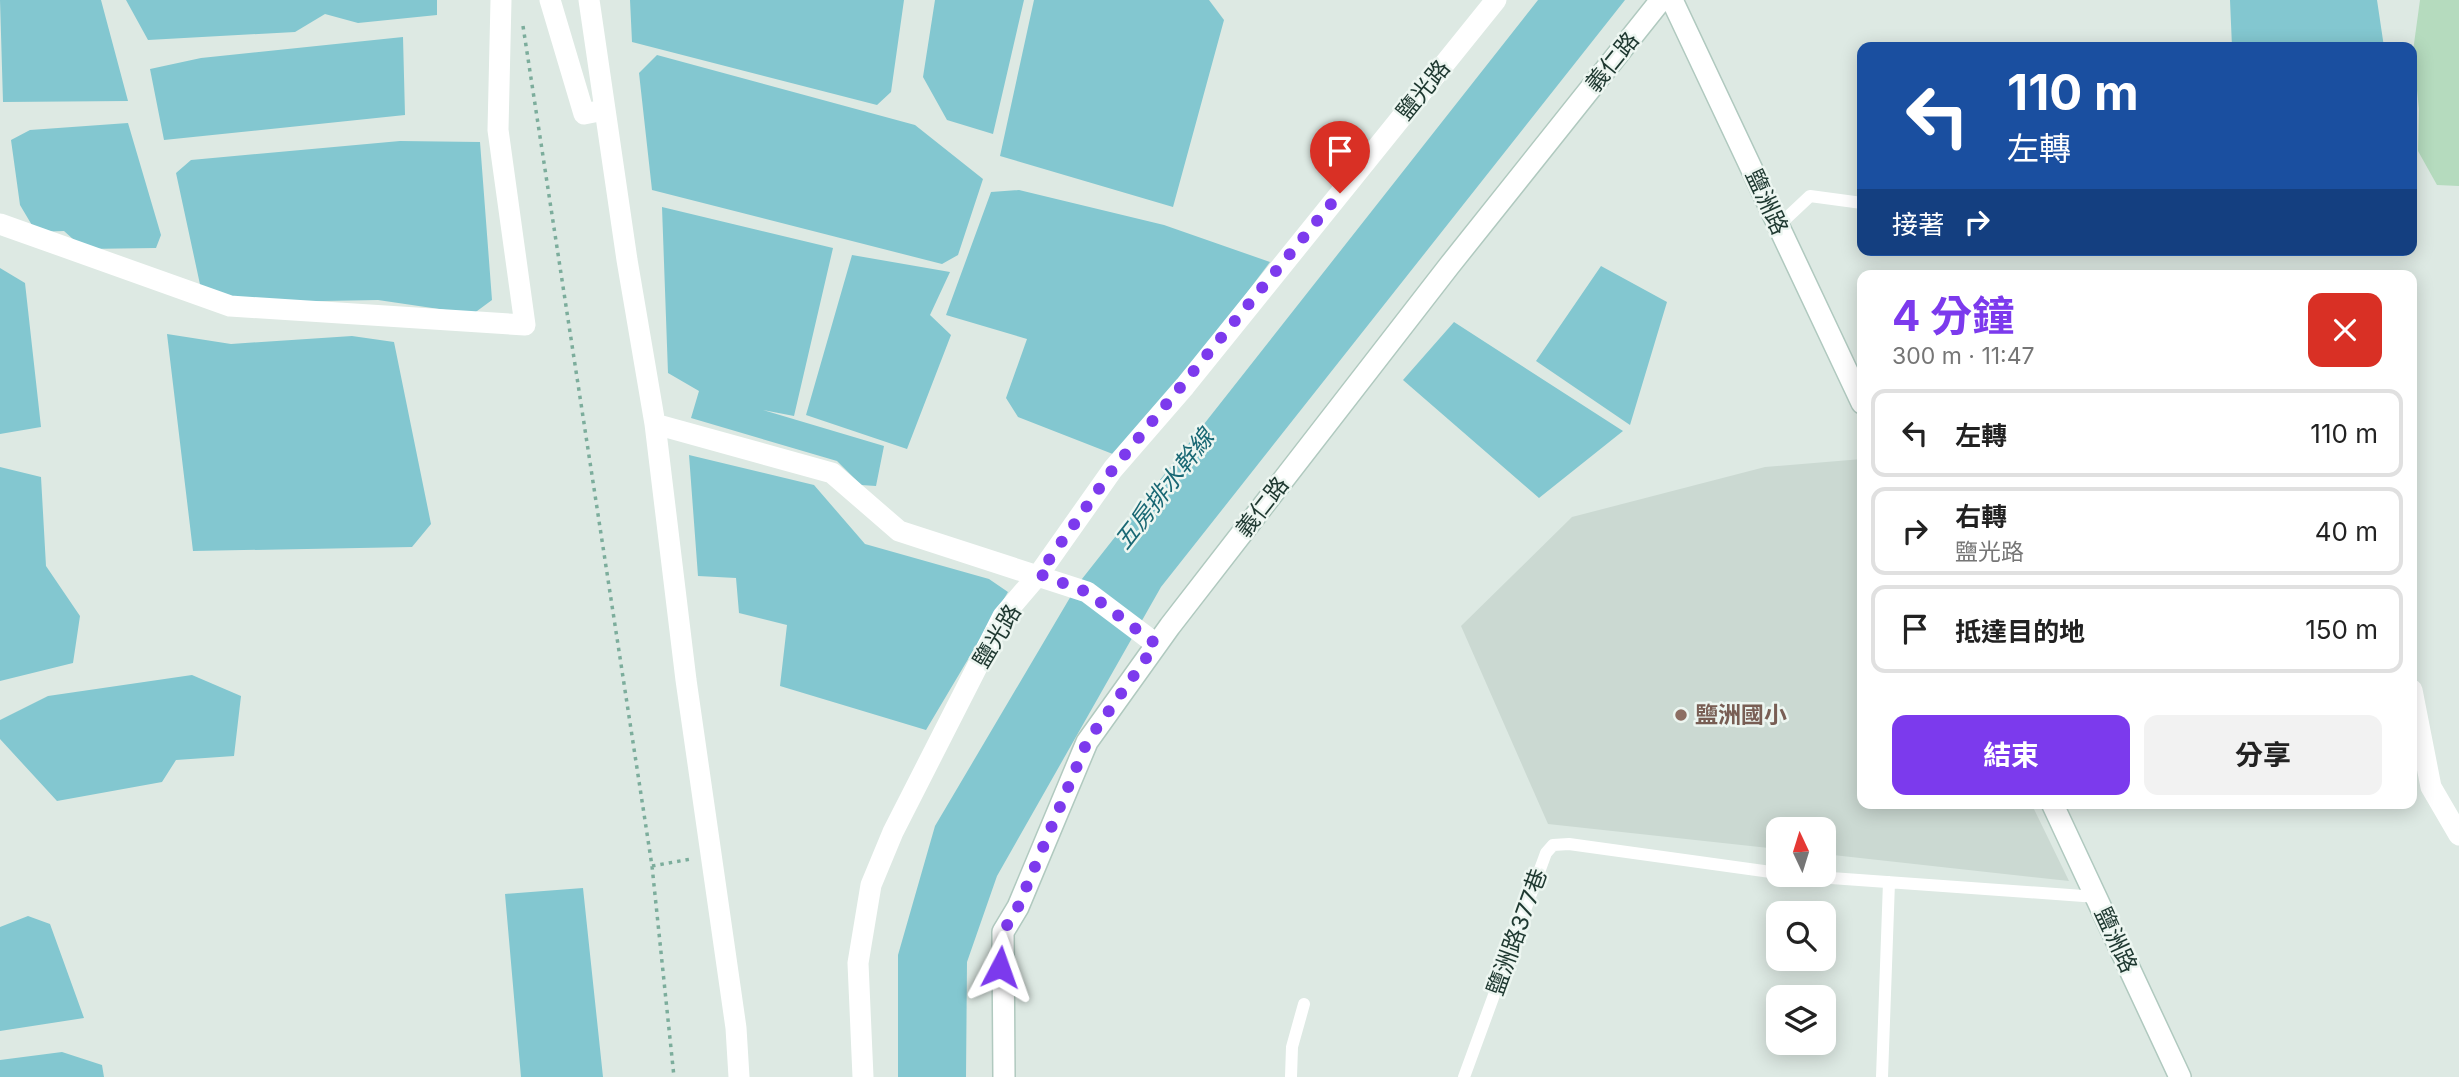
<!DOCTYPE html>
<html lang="zh-TW">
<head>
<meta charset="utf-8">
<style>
	:root { --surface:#fff; --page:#f2f2f2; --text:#222; --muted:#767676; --line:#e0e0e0; --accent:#7c3aed }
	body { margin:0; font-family:Inter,"Noto Sans TC",sans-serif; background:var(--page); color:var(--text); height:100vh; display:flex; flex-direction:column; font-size:26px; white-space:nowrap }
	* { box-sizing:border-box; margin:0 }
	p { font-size:23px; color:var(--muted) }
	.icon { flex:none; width:38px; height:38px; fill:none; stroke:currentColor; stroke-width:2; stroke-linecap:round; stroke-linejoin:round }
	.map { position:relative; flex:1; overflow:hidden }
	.details { position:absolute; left:1857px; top:270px; width:560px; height:539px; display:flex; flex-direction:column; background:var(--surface); border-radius:14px; box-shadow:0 4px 18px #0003 }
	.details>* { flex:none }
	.banner { position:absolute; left:1857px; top:42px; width:560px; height:214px; border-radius:14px; box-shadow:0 4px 18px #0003; background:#1a4fa0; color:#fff; overflow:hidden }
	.needle { width:46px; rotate:356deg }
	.controls { position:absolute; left:1766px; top:817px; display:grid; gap:14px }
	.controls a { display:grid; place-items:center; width:70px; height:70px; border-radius:14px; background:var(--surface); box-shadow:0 4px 18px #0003; font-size:35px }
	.pin { position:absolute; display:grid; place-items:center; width:60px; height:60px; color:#fff; margin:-72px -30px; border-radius:50% 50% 50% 0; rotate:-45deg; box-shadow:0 0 7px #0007 }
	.pin .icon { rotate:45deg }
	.me { position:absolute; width:77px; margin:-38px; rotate:4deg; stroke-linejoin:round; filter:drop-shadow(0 0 5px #0008) }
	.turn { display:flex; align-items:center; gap:24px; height:147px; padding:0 35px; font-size:32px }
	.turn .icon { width:91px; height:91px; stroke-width:2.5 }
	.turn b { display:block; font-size:49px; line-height:60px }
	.then { display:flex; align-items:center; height:66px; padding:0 35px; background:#0003; gap:14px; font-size:26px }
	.round { display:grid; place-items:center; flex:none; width:74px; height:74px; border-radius:14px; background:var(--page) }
	.head { display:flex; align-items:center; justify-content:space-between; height:119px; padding:0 35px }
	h1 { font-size:42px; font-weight:700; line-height:52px; color:var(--accent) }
	.primary-button { display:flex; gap:14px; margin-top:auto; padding:14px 35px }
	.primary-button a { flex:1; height:80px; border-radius:14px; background:var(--accent); color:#fff; font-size:28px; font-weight:700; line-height:80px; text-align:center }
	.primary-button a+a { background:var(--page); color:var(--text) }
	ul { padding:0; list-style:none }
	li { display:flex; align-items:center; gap:21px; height:88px; margin:0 14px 10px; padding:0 21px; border:4px solid var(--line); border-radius:14px }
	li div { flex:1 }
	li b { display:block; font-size:26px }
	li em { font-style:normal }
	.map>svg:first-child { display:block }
</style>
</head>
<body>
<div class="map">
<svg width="2459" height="1077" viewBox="0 0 2459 1077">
	<rect width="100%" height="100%" fill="#dde9e3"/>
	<!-- built -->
	<path fill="#cbd9d2" d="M1862,459v344h169l38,78 -245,-27v-24h-46v19l-230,-25 -87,-198 111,-109 193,-50z"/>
	<!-- green -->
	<path fill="#b5dbbe" d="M2420,0h39v186l-22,-1 -19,-34 1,-42 -6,-58z"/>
	<!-- water -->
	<path fill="#83c7d0" d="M0,0h101l27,101 -125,1z
		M126,0h311v15l-79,8 -33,-9 -30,18 -147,8z
		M630,0h274l-13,92 -14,13 -245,-63z
		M935,0h89l-31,134 -46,-14 -24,-43z
		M1034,0h175l15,20 -51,187 -173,-51z
		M1538,0h87l-464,587 -164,289 -30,86 -1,115h-68v-122l37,-129 143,-242z
		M2230,0h147l7,47h-152z
		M403,37l2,78 -241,25 -14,-71 51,-11z
		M657,55l258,70 68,54 -25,76 -16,9 -290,-74 -13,-117z
		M128,123l33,112 -5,13 -72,1 -20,-18 -28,1 -16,-27 -9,-65 19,-10z
		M400,141l80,1 12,158 -19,14 -95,-14 -174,3 -28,-130 15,-13z
		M1019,190l145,35 106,37 -147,196 -105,-41 -12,-19 21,-59 -81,-24 45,-123z
		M662,207l171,41 -39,168 -31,-6 121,36 -8,40 -15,-1 -24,-24 -146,-43 8,-27 -31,-18z
		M852,255l98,17 -20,43 21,20 -44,114 -101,-34z
		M1601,266l66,36 -37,123 -94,-64z
		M0,268l25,15 16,144 -41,7z
		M1454,322l169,109 -84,67 -136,-118z
		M167,334l64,10 121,-8 42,6 37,182 -19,23 -219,4z
		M689,455l125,30 51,59 124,35 19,13 -82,138 -146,-44 7,-61 -48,-12 -3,-35 -38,-2z
		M0,467l41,10 5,89 34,50 -7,47 -73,18z
		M192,675l49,21 -7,60 -58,4 -14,22 -105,19 -57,-62v-19l48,-24z
		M583,888l20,189h-82l-16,-183z
		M28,916l22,8 34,94 -84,13v-104z
		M62,1052l40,13 2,12h-104v-17z"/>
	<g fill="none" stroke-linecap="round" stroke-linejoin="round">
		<defs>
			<path id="secondary" d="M1672,0l190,403
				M2052,803l128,274
				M1004,1077l-1,-145 15,-25 69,-165 83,-116 279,-360 212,-266"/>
		</defs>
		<!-- secondary casing -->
		<use href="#secondary" stroke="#b0c9bf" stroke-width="24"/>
		<!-- path -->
		<path stroke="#7cad9c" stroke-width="3.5" stroke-dasharray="3.5 5" stroke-linecap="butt" d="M523,26l129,840 22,211
			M652,866l39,-7"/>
		<!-- lane -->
		<path stroke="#fff" stroke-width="12" d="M1778,226l32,-30 52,7
			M1789,875l308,22
			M1291,1077l1,-30 12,-43
			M1464,1077l82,-224 7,-8 16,-1 209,29
			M1882,1077l7,-195"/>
		<!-- street -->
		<path stroke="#fff" stroke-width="21" d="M550,0l34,114 20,-4
			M589,0l38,260 28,164 31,256 50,348 3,49
			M0,224l230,82 295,19 -27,-195 3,-130
			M655,424l177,49 67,58 188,61 69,52
			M2412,690l19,97 28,48
			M863,1077l-5,-114 13,-78 22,-53 110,-216 36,-42 74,-105 72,-83 311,-386"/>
		<!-- secondary -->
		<use href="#secondary" stroke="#fff" stroke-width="21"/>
	</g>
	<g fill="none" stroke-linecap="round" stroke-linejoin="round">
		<!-- route -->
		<path stroke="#7c3aed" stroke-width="12" stroke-dasharray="0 21.6" d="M1000,967l3,-35 15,-25 69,-165 69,-98 -69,-52 -48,-18 74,-105 227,-276"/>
	</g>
	<!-- markers -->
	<circle fill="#8d6e63" stroke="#edf6f1" stroke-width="2.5" cx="1681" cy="715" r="7"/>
	<g text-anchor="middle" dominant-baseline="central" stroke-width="5" stroke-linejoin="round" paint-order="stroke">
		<!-- street labels -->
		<g font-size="23" fill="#1e3830" stroke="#edf6f1">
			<text transform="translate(1612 62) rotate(-51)">義仁路</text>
			<text transform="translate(1423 90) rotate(-51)">鹽光路</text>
			<text transform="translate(1767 202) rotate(65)">鹽洲路</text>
			<text transform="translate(1262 507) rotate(-52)">義仁路</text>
			<text transform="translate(997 636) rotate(-59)">鹽光路</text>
			<text transform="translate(1517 932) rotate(-70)">鹽洲路377巷</text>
			<text transform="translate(2116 940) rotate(65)">鹽洲路</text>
		</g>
		<!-- education labels -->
		<g font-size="23" font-weight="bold" fill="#785e54" stroke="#edf6f1" text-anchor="start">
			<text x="1695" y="715">鹽洲國小</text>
		</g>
		<!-- water labels -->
		<g font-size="24" font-style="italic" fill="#196874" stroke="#edf6f1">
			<text transform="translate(1164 489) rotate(-52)">五房排水幹線</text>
		</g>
	</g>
</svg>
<div class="controls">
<a><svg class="needle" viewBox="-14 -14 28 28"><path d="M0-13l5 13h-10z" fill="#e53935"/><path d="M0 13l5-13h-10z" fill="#767676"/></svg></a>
<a><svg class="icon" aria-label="search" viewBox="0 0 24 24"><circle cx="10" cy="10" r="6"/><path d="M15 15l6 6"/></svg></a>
<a><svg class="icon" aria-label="layers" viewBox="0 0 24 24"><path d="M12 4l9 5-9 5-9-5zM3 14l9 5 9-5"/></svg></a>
</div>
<div class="pin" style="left:1340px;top:193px;background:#d93025"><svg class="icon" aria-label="arrive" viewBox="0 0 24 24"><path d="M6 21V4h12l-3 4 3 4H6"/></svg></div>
<svg class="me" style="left:1000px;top:967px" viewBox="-20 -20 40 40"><path d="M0-17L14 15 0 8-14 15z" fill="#7c3aed" stroke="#fff" stroke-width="4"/></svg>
<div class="banner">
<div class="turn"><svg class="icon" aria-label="left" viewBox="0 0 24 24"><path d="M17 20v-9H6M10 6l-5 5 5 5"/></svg><div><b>110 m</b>左轉</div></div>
<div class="then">接著<svg class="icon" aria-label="right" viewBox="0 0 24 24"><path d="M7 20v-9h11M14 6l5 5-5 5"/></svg></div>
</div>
<section class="details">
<div class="head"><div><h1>4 分鐘</h1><p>300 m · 11:47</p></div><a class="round" style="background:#d93025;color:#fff"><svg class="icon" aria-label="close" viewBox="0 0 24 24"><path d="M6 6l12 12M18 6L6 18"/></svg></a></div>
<ul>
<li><svg class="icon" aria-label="left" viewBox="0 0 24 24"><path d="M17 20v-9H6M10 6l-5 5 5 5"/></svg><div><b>左轉</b></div><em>110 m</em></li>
<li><svg class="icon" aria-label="right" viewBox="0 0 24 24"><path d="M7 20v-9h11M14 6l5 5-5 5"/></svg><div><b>右轉</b><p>鹽光路</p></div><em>40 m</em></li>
<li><svg class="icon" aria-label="arrive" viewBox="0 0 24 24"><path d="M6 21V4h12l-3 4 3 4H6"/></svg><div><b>抵達目的地</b></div><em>150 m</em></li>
</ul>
<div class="primary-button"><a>結束</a><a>分享</a></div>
</section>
</div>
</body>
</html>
